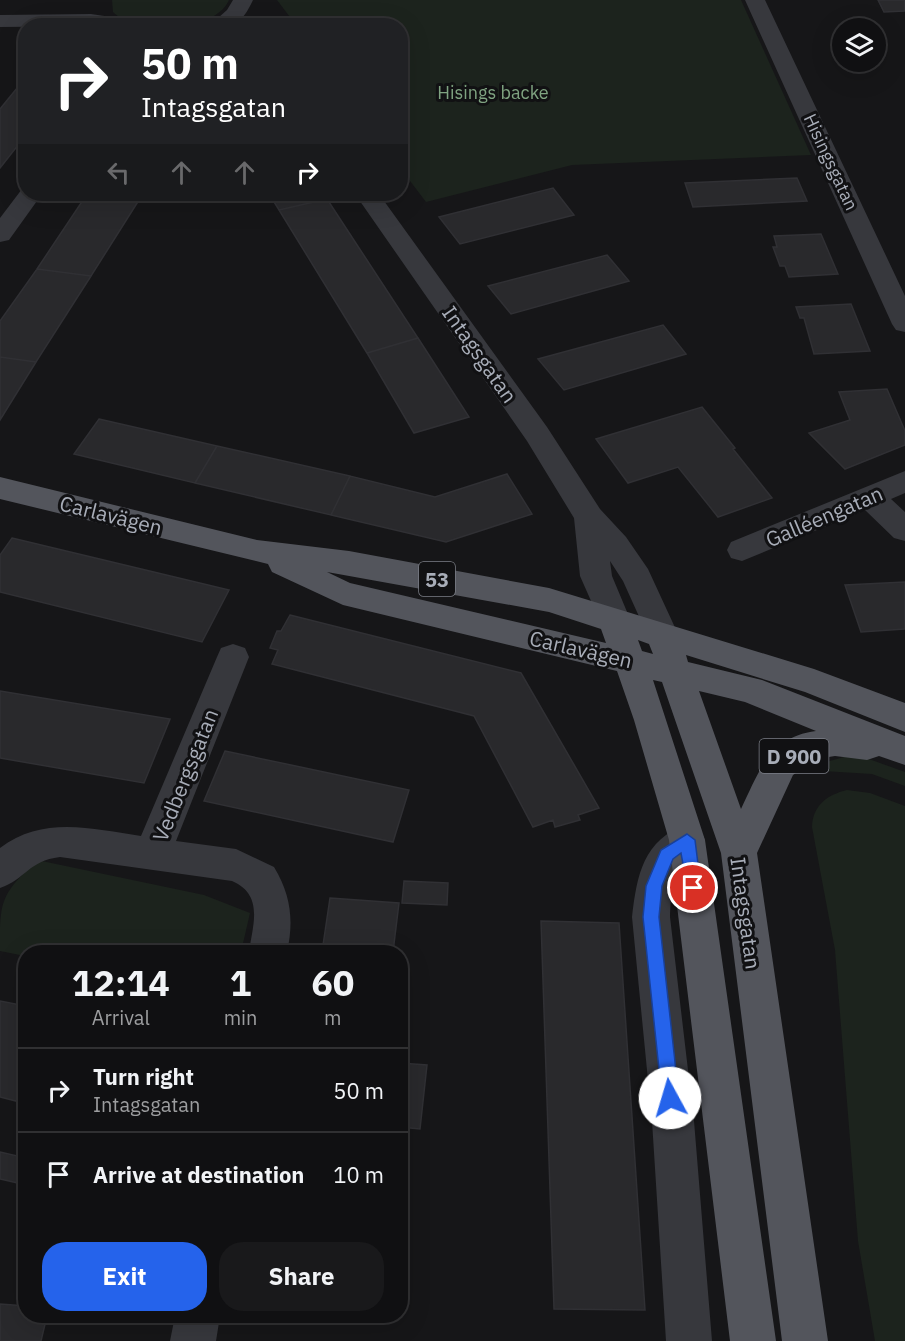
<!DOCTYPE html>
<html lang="en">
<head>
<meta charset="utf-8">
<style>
	:root { --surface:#101012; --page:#19191b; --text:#f1f3f6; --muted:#9c9d9f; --line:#303032; --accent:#2563eb }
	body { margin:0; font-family:"IBM Plex Sans",sans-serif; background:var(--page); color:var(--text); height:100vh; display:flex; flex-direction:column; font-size:22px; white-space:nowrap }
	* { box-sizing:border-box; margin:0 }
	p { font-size:20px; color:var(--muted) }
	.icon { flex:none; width:33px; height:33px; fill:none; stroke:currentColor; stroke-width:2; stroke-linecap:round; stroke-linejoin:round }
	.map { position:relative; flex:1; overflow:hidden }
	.side { position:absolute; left:18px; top:945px; width:390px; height:378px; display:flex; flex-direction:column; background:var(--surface); border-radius:24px; box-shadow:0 6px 24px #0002,0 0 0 2px var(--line) }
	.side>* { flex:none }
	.hud { position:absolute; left:18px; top:18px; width:390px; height:183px; border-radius:24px; box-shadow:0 6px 24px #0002,0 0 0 2px var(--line); background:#202124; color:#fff; overflow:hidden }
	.controls { position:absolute; left:832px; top:18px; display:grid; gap:12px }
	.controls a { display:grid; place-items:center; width:54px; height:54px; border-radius:50%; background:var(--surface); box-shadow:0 6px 24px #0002,0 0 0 2px var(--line); font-size:30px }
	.pin { position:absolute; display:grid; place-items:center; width:51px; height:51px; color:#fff; margin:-26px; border:3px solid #fff; border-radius:50%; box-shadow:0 2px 6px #0007 }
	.me { position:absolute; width:66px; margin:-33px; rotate:354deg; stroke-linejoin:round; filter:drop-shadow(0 0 4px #0008) }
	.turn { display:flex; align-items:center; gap:21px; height:126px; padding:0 24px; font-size:27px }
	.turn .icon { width:78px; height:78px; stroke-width:2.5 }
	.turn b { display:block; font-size:42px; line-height:51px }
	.lanes { display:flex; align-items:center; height:57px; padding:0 24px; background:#0003; justify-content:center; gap:30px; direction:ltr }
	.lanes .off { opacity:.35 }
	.eta { display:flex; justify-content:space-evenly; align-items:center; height:102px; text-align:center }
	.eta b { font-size:36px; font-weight:700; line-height:42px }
	.cta { display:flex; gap:12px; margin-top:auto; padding:12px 24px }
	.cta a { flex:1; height:69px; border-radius:24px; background:var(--accent); color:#fff; font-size:24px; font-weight:700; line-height:69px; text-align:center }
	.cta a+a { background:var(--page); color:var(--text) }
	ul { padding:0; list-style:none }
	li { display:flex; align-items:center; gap:18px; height:84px; padding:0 24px; border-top:2px solid var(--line) }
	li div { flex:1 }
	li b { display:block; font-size:22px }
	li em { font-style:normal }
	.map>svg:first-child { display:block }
</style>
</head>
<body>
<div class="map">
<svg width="905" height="1341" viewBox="0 0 905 1341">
	<rect width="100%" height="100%" fill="#161618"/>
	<!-- green -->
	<path fill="#1c231d" d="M112,0h117c-14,33 -94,35 -116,12z
		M277,0h464l70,155 -239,10 -146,37 -25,-33 -1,-143 -104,-1z
		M855,754l50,18v14l-33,-12 -49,-3 -15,-4z
		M847,790l23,3 35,13v535h-30l-17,-100 -23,-291 -23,-123c1,-22 15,-32 35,-37z
		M37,860l167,35 46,18 -9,39h-215l-1,4 -25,-5c0,-51 0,-55 37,-91z"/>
	<!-- building -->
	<path fill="#29292c" stroke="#303034" stroke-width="1.5" d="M878,0h27v11l-21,1z
		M26,77v58l-26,33v-59z
		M797,178l10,23 -114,6 -8,-24z
		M553,188l21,27 -114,29 -21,-27z
		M87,194l52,6 -48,76 -54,-7z
		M89,194h55l-5,6z
		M269,194h55l3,5 -48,11z
		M327,199l91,139 -51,15 -88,-143z
		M821,234l17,40 -49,3 -4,-11h-5l-7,-19h4l-3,-11z
		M607,255l22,26 -118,33 -23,-28z
		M37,269l54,7 -55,86 -36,-5v-36z
		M851,304l19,47 -56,3 -10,-36h-4l-4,-11z
		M663,325l23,29 -122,36 -26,-31z
		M418,338l51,79 -55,16 -47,-80z
		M0,357l36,5 -36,58z
		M887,389l18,42v14l-60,24 -36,-36 41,-13 -11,-28z
		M702,407l33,41 -2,1 39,49 -54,19 -40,-50 -50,16 -32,-44z
		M99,419l118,27 -22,37 -121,-29z
		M217,446l133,30 -19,39 -136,-32z
		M507,474l25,40 -86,28 -115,-27 19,-39 85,21z
		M12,538l217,52 -27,52 -202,-50v-37z
		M905,582v47l-44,3 -16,-47z
		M290,615l231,58 78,135 -21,7 2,5 -25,7 -2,-7 -20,7 -59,-111 -202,-52 6,-14 -8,-2 7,-17h4z
		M0,691l170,28 -26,64 -144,-25z
		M225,751l184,39 -16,52 -189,-41z
		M404,881l44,2 -1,22 -45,-2z
		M330,898l69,5 -6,49h-71z
		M541,921l78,2 26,387 -91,-1z
		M0,1001l26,5v74l-10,21 -16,-4z
		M400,1063l27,2 -7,64 -20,-2z
		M0,1152l26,6 -8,25 -18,-4z
		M0,1304l26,2v10h21l-6,25h-41z"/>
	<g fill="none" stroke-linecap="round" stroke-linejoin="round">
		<!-- minor -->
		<path fill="#37383d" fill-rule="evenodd" d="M233,0h20c-12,25 -17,26 -44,26l18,-16z
			M745,0h20l140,296v36l-9,-2 -4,-6z
			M91,14l20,3 3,4 -3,5 -111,1v-12z
			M26,188v6h16l-33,46 -9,2v-24l22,-29z
			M355,194h24l168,233 53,82 26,28 22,32 30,65 -5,9 -11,4 -11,-4 -28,-62 -13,-20 2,15 18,43 -5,9 -11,3 -11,-3 -23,-52 -6,-58 -47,-77z
			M905,471v22l-14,6 14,13v29l-11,-3 -29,-28 -123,51 -11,-3 -4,-8 4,-8z
			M233,644l12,4 4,9 -73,184 60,8 38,18c17,28 20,54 13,85h-38c4,-28 15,-57 -17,-71l-172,-24c-32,4 -34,22 -60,31v-40c43,-33 93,-19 141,-12l76,-179 4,-9z
			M687,824l13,5 5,11c-6,13 -15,14 -23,24 -12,13 -11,37 -12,53l24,204 18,220h-46l-14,-220 -20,-204c5,-42 11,-77 55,-93z
			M175,1316h45l-4,25h-46z"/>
		<!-- major -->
		<path fill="#53555c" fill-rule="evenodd" d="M0,477l257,63 92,11 200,37 265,81 91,34v29l-100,-40 -119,-37 2,7 74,18 143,56v29l-26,-9 -12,4 -32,-4 -19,3 -23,16 -36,78 71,488h-46l-61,-488 -59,-171 -9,-2 52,160 71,501h-46l-61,-501 -35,-120 -17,-49 -274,-66 -71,-33 -4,-8 -268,-65zM327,572l222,40 52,17 5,14 -256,-60zM638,640l11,4 4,10 -11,-3zM699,691l46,11 71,29c-47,6 -57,41 -75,78z"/>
	</g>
	<!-- route -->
	<path fill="#2563eb" stroke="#184099" stroke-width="1.5" d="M687,834l8,6 6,48 -2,4 -6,2 -5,-2 -7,-39 -8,6 -11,27 -3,31 20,181 -3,6 -6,2 -6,-2 -2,-6 -19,-181 3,-31 15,-36z"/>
	<g text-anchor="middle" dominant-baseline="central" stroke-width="6" stroke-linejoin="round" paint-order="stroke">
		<!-- far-park labels -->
		<g font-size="18" fill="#7fa381" stroke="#111113">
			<text x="493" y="92">Hisings backe</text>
		</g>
		<!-- far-street labels -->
		<g font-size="18" fill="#a8adb8" stroke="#111113">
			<text transform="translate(831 162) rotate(65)">Hisingsgatan</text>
		</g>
		<!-- shield labels -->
		<g fill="#111113" stroke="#7b7e86" stroke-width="1.5">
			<rect x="419" y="562" width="36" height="34" rx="4.5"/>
			<rect x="759.5" y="739" width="69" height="34" rx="4.5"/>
		</g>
		<g font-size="20" font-weight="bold" fill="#a8adb8">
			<text x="437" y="579">53</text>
			<text x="794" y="756">D 900</text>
		</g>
		<!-- street labels -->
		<g font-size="21" fill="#a8adb8" stroke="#111113">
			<text transform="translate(480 354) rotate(55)">Intagsgatan</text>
			<text transform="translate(111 515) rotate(14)">Carlavägen</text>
			<text transform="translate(824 516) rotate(-23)">Galléengatan</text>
			<text transform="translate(581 649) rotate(13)">Carlavägen</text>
			<text transform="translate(185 775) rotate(-68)">Vedbergsgatan</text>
			<text transform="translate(746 913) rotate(82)">Intagsgatan</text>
		</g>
	</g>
</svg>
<div class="controls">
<a><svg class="icon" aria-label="layers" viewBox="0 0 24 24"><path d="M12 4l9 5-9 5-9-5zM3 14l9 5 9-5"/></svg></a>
</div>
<div class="pin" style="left:693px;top:888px;background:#d93025"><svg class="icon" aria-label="arrive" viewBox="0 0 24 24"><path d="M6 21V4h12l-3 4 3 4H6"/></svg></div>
<svg class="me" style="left:670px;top:1098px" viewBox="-20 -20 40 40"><circle r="19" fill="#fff"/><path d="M0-13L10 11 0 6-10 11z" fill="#2563eb"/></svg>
<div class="hud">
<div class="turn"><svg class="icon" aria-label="right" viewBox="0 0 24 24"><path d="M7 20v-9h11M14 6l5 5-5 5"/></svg><div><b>50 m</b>Intagsgatan</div></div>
<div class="lanes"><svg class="icon off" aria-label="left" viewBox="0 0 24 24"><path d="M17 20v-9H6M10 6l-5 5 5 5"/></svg><svg class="icon off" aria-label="ahead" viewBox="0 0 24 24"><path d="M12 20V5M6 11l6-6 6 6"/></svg><svg class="icon off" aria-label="ahead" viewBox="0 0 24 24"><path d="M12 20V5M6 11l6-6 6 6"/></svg><svg class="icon" aria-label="right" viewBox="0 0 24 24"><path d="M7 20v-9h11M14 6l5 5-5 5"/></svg></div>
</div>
<section class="side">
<div class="eta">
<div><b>12:14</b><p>Arrival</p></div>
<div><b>1</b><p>min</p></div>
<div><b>60</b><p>m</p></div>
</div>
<ul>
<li><svg class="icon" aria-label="right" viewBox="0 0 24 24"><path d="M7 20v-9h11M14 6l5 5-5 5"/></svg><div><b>Turn right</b><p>Intagsgatan</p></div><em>50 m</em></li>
<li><svg class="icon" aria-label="arrive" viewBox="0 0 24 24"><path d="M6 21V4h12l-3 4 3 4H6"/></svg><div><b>Arrive at destination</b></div><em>10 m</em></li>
</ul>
<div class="cta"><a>Exit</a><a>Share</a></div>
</section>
</div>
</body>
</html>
